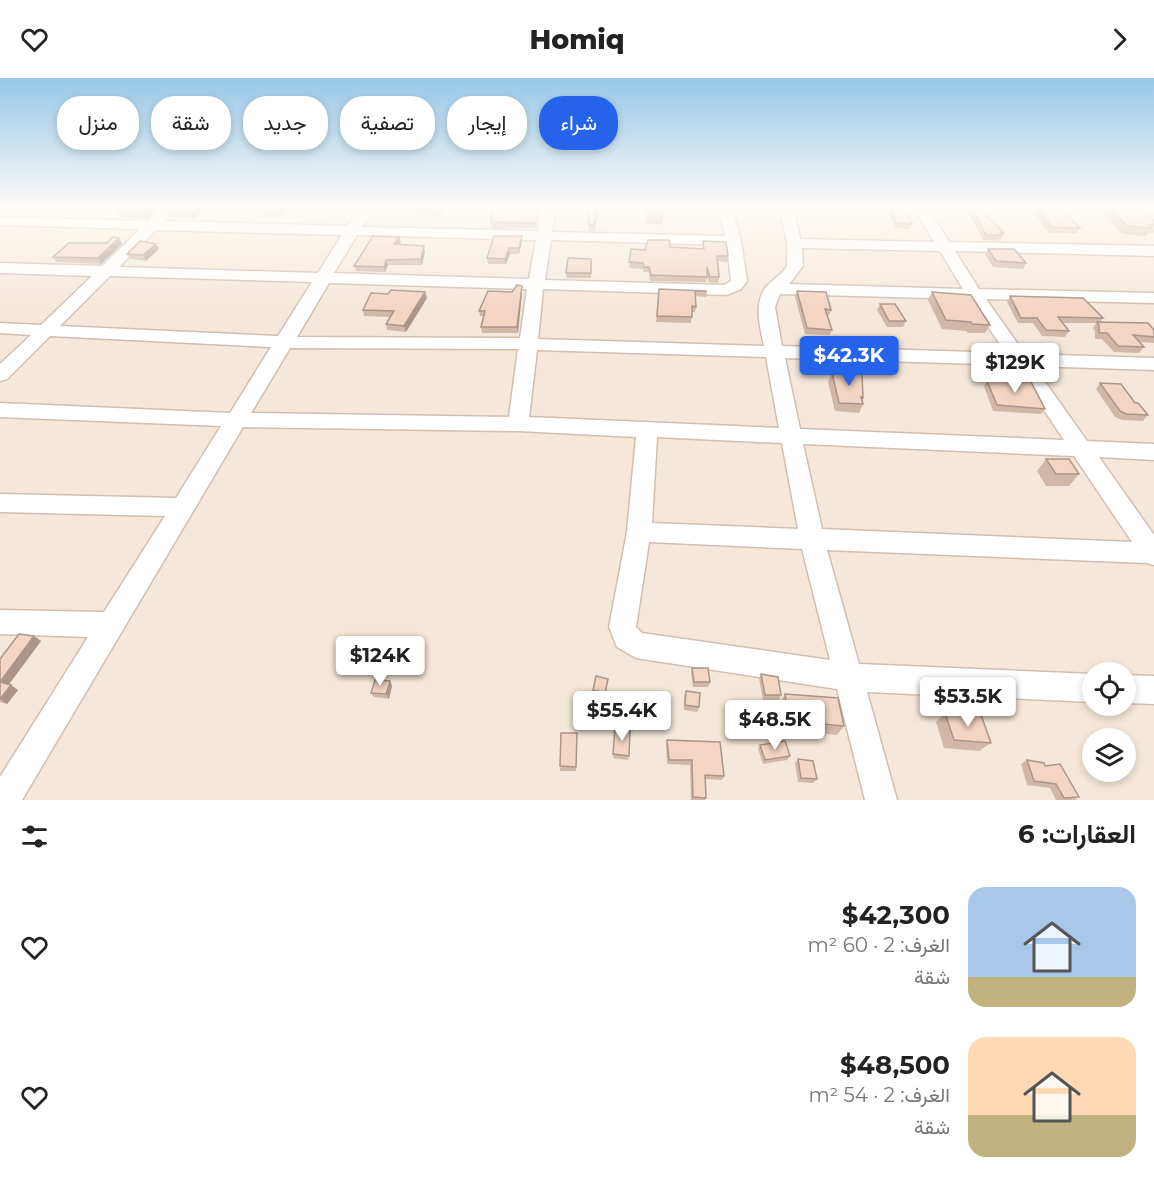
<!DOCTYPE html>
<html lang="ar">
<meta charset="utf-8">
<style>
:root{--surface:#fff;--page:#f2f2f2;--text:#222;--muted:#767676;--accent:#2563eb}
body{margin:0;font-family:Montserrat,Vazirmatn,sans-serif;background:var(--page);color:var(--text);direction:rtl;height:100vh;display:flex;flex-direction:column;font-size:22px;white-space:nowrap}
*{box-sizing:border-box;margin:0}
p{font-size:20px;color:var(--muted)}
.icon{flex:none;width:33px;height:33px;fill:none;stroke:currentColor;stroke-width:2;stroke-linecap:round;stroke-linejoin:round}
.map{position:relative;height:722px;overflow:hidden;direction:ltr}
.side{display:flex;flex-direction:column;background:var(--surface);flex:1}
.side>*{flex:none}
.top-card{position:absolute;left:18px;top:18px;width:600px;height:54px;direction:rtl;display:flex;gap:12px}
.fabs{position:absolute;left:1082px;top:584px;display:grid;gap:12px}
.fabs a{display:grid;place-items:center;width:54px;height:54px;border-radius:50%;background:var(--surface);box-shadow:0 3px 9px #0003;font-size:30px}
.price{position:absolute;translate:-50% -51px;padding:0 14px;border-radius:6px;background:#fff;color:#222;font-size:20px;line-height:39px;filter:drop-shadow(0 2px 3px #0008)}
.price::after{content:'';position:absolute;left:50%;top:36px;width:18px;height:14px;margin-left:-9px;background:inherit;clip-path:polygon(0 0,100% 0,50% 100%)}
.price.current{background:var(--accent);color:#fff}
ul{padding:0;list-style:none}
li{display:flex;align-items:center;gap:18px;height:150px;padding:0 18px}
li span{display:grid;place-items:center;flex:none;width:168px;height:120px;border-radius:18px;color:#555}
li>.icon{margin-inline-start:auto}
span .icon{width:72px;height:72px;fill:#fffc;stroke-width:1}
li b{font-size:26px}
h2{display:flex;justify-content:space-between;align-items:center;height:72px;padding:0 18px;font-size:26px}
.pill{padding:0 21px;border-radius:24px;background:var(--surface);box-shadow:0 3px 9px #0003;font-size:21px;line-height:54px}
.pill.current{background:var(--accent);color:#fff}
header{display:flex;justify-content:space-between;align-items:center;height:78px;padding:0 18px;background:var(--surface);font-size:27px;font-weight:800}
.map>svg:first-child{display:block}
.residential{fill:#f5e8da;fill-rule:evenodd}
.lines{fill:none;stroke-linecap:round;stroke-linejoin:round}
.minor-casing{stroke:#d1beb0;stroke-width:3}
.minor{fill:#fff;fill-rule:evenodd}
.wall{fill:#d1b7a8}
.shaded-wall{fill:#aa9588}
.building{fill:#f3d5c3;stroke:#aa9588;stroke-width:1.5}
</style>
<header><svg class="icon" aria-label="forward" viewBox="0 0 24 24"><path d="M9 5l7 7-7 7"/></svg>Homiq<svg class="icon" aria-label="heart" viewBox="0 0 24 24"><path d="M12 20l-8-8c-3-5 5-10 8-4 3-6 11-1 8 4z"/></svg></header>
<div class="map">
<svg width="1154" height="722" viewBox="0 0 1154 722">
<rect width="100%" height="100%" fill="#fdf6ec"/>
<path class="residential" d="M0,130H1154V722H0ZM1092,594H1125V627H1092ZM1092,660H1125V693H1092Z"/>
<g class="lines">
<g class="minor-casing">
<g id="minor">
<path d="M162,130H177L165,143L348,148L359,130H373L362,149L538,153L542,130H556L552,154L725,158L718,130H732L741,163L747,203L741,211L727,217L543,211L538,261L764,268C760,249 753,224 767,208C773,201 782,197 787,188V165L780,130H794L800,161L934,164L914,130H928L949,164L1154,168V178L955,173L979,211L1154,215V225L986,221L1025,276L1154,280V292L1034,288L1087,363L1154,366V382L1099,379L1154,457V487L1147,485L827,472L859,586L1092,596V624L867,614L897,722H865L837,611L636,580L617,569L609,549L627,454L636,359L518,353L243,349L22,722H0V699L88,559L0,556V532L104,534L165,438L0,434V416L176,420L221,348L0,339V325L230,335L271,269L50,258L7,301L0,303V286L31,257L0,255V245L41,247L92,198L0,195V185L102,188L140,151L0,147V139L149,143ZM156,152L342,157L318,195L119,189ZM357,157L536,162L529,201L334,195ZM551,162L727,167L731,203L724,207L545,202ZM802,170L940,173L963,211L789,206L803,188ZM110,198L312,204L278,258L60,248ZM329,205L527,211L520,260L297,259ZM780,216L969,221L1006,275L782,268L775,229ZM290,270L518,271L509,339L251,335ZM537,272L766,279L779,350L529,339ZM785,280L1014,287L1064,362L800,351ZM657,359L782,365L798,451L652,445ZM803,366L1074,378L1132,464L822,451ZM649,464L802,471L830,582L642,555L636,549Z"/>
<polygon points="1067,130 1154,130 1154,136 1074,134"/>
<polygon points="1125,597 1154,598 1154,626 1125,625"/>
</g>
</g>
<use href="#minor" class="minor"/>
</g>
<g class="wall">
<polygon points="159,130 148,141 119,139 116,134"/>
<polygon points="173,130 206,130 194,141 171,139 169,134"/>
<polygon points="261,130 287,130 280,139 264,138"/>
<polygon points="394,130 444,130 441,138 395,134"/>
<polygon points="539,130 539,135 536,150 492,150 491,144"/>
<polygon points="586,130 602,130 601,134 599,134 594,153 589,153"/>
<polygon points="890,130 912,146 910,151 895,150 888,135"/>
<polygon points="937,130 963,130 961,133 937,133"/>
<polygon points="966,130 979,130 1004,155 1000,163 983,162"/>
<polygon points="1109,130 1140,130 1154,143 1154,154 1153,155 1148,155 1146,158 1122,156 1105,137"/>
<polygon points="1037,131 1080,150 1076,155 1049,155 1034,136"/>
<polygon points="665,134 661,147 645,145 646,135"/>
<polygon points="522,158 522,164 519,176 510,176 506,186 488,186 487,180"/>
<polygon points="119,160 122,166 101,186 57,184 53,179 107,165"/>
<polygon points="703,163 728,178 727,184 718,183 719,199 718,205 709,204 707,199 706,204 650,203 649,194 643,194 643,191 629,190 631,171 645,172 670,169 702,171"/>
<polygon points="401,164 399,166 425,174 422,187 388,187 385,194 356,193 354,188"/>
<polygon points="159,171 146,183 130,181 127,176"/>
<polygon points="988,171 1026,185 1023,191 993,189 985,176"/>
<polygon points="591,181 591,200 566,200 566,195"/>
<polygon points="522,208 522,213 518,255 482,255 481,249 483,238 480,238 479,233 512,214"/>
<polygon points="659,211 707,213 706,219 695,218 696,229 695,234 692,234 691,245 656,244"/>
<polygon points="797,213 831,232 829,237 827,237 832,252 830,257 805,256 795,219"/>
<polygon points="425,214 427,220 406,254 387,252 386,246 391,239 364,238 363,232 388,216"/>
<polygon points="932,214 990,247 985,255 968,255 966,253 942,251 928,222"/>
<polygon points="1010,218 1103,240 1100,244 1154,252 1154,265 1139,264 1144,269 1139,275 1114,274 1102,261 1095,261 1095,253 1093,250 1096,245 1062,245 1069,253 1065,259 1042,258 1033,245 1018,245 1007,224"/>
<polygon points="880,226 906,243 903,249 887,249 877,232"/>
<polygon points="838,291 863,320 862,323 863,326 859,335 835,333 828,304 832,295 836,296"/>
<polygon points="987,303 1045,331 1041,336 993,333 984,308"/>
<polygon points="1100,305 1135,325 1148,337 1143,343 1122,342 1115,339 1096,311"/>
<polygon points="1046,381 1079,396 1069,408 1046,408 1037,393"/>
<polygon points="34,558 41,563 9,606 18,612 7,626 0,624 0,581"/>
<polygon points="692,590 710,604 708,609 693,609 691,595"/>
<polygon points="761,596 781,617 779,622 763,622 759,601"/>
<polygon points="608,601 605,620 593,617 593,612"/>
<polygon points="390,603 392,608 389,621 374,619 371,615"/>
<polygon points="686,613 699,629 697,634 684,632 684,618"/>
<polygon points="785,616 844,648 837,657 783,652 780,625"/>
<polygon points="945,635 991,665 979,673 944,670 936,644"/>
<polygon points="615,650 629,678 628,682 613,680"/>
<polygon points="577,655 576,693 560,693 560,688"/>
<polygon points="667,662 724,698 722,702 705,701 706,720 705,722 691,722 690,687 667,686 666,666"/>
<polygon points="760,667 790,678 787,682 763,686 758,671"/>
<polygon points="798,681 817,701 813,705 798,704 795,685"/>
<polygon points="1027,682 1045,688 1079,719 1074,721 1079,722 1056,722 1050,710 1027,707 1021,686"/>
</g>
<g class="shaded-wall">
<polygon points="151,130 159,130 148,141 145,135"/>
<polygon points="198,130 206,130 194,141 191,136"/>
<polygon points="277,130 287,130 280,139"/>
<polygon points="440,130 444,130 441,138"/>
<polygon points="599,130 599,134 594,153 594,147"/>
<polygon points="664,130 665,130 665,134 661,147 662,137"/>
<polygon points="522,158 522,164 519,176 519,170"/>
<polygon points="399,159 401,164 396,171 394,166"/>
<polygon points="119,160 122,166 101,186 98,180"/>
<polygon points="156,166 159,171 146,183 143,177"/>
<polygon points="424,168 425,174 422,187 421,181"/>
<polygon points="509,170 510,176 506,186 505,181"/>
<polygon points="386,182 388,187 385,194 384,189"/>
<polygon points="522,208 522,213 518,255 517,249"/>
<polygon points="425,214 427,220 406,254 404,248"/>
<polygon points="34,558 41,563 7,609 0,605"/>
<polygon points="390,603 392,608 389,621 386,616"/>
<polygon points="11,607 18,612 7,626 0,621"/>
</g>
<g class="building">
<polygon points="121,130 151,130 145,135 116,134"/>
<polygon points="173,130 198,130 191,136 169,134"/>
<polygon points="492,130 539,130 536,145 491,144"/>
<polygon points="587,130 598,130 594,147 589,147"/>
<polygon points="648,130 664,130 662,137 646,135"/>
<polygon points="890,130 904,130 912,146 897,145"/>
<polygon points="972,130 979,130 1004,155 1000,155 1002,157 986,157"/>
<polygon points="1110,130 1140,130 1154,143 1154,147 1148,147 1151,150 1127,148"/>
<polygon points="1037,131 1062,132 1080,150 1052,149"/>
<polygon points="373,158 399,159 394,166 424,168 421,181 386,182 384,189 354,188"/>
<polygon points="494,158 522,158 519,170 509,170 505,181 487,180"/>
<polygon points="113,159 119,160 98,180 53,179 69,165 107,165"/>
<polygon points="648,162 669,162 670,169 704,171 703,163 726,164 728,178 717,178 719,199 710,199 707,189 707,199 651,197 649,189 644,189 643,185 629,184 631,171 645,172"/>
<polygon points="140,163 156,166 143,177 127,176"/>
<polygon points="988,171 1014,171 1026,185 996,183"/>
<polygon points="568,180 591,181 591,195 566,195"/>
<polygon points="517,207 522,208 517,249 481,249 485,233 479,233 488,213 512,214"/>
<polygon points="659,211 707,213 695,213 696,229 692,228 692,239 657,238"/>
<polygon points="391,212 425,214 404,248 386,246 394,233 363,232 371,215 388,216"/>
<polygon points="797,213 826,214 831,232 825,231 832,252 807,250"/>
<polygon points="932,214 971,217 990,247 972,246 971,244 946,242"/>
<polygon points="1010,218 1083,220 1103,240 1058,239 1069,253 1046,252 1037,240 1021,240"/>
<polygon points="880,226 895,226 906,243 889,243"/>
<polygon points="1097,244 1148,245 1154,252 1154,259 1133,257 1144,269 1118,268 1107,255 1099,255 1099,247"/>
<polygon points="838,291 862,295 863,320 861,319 863,326 839,325 832,295 839,296"/>
<polygon points="987,303 1031,304 1045,331 997,327"/>
<polygon points="1100,305 1121,306 1135,325 1138,325 1148,337 1126,336 1120,333"/>
<polygon points="1046,381 1069,381 1079,396 1056,396"/>
<polygon points="19,556 34,558 0,604 0,581"/>
<polygon points="692,590 708,590 710,604 694,604"/>
<polygon points="761,596 778,599 781,617 765,617"/>
<polygon points="596,598 608,601 605,615 593,612"/>
<polygon points="375,602 390,603 386,616 371,615"/>
<polygon points="0,604 11,607 0,621"/>
<polygon points="686,613 700,615 699,629 685,627"/>
<polygon points="785,616 838,620 844,648 789,643"/>
<polygon points="945,635 981,637 991,665 954,662"/>
<polygon points="615,650 630,651 629,678 613,676"/>
<polygon points="561,655 577,655 576,689 560,688"/>
<polygon points="667,662 720,664 724,698 705,697 706,720 693,719 692,682 669,682"/>
<polygon points="785,663 790,678 765,682 760,667"/>
<polygon points="798,681 813,683 817,701 801,700"/>
<polygon points="1027,682 1044,685 1045,688 1060,686 1079,719 1064,720 1056,706 1034,703"/>
</g>
<linearGradient id="sky" x2="0" y2="1"><stop stop-color="#97c7e8"/><stop offset="0.56" stop-color="#fefbf6"/><stop offset="1" stop-color="#fefbf6" stop-opacity="0"/></linearGradient>
<rect width="1154" height="231" fill="url(#sky)"/>
</svg>
<div class="fabs">
<a><svg class="icon" aria-label="locate" viewBox="0 0 24 24"><circle cx="12" cy="12" r="6"/><path d="M12 2v4M12 18v4M2 12h4M18 12h4"/></svg></a>
<a><svg class="icon" aria-label="layers" viewBox="0 0 24 24"><path d="M12 4l9 5-9 5-9-5zM3 14l9 5 9-5"/></svg></a>
</div>
<b class="price current" style="left:849px;top:309px">$42.3K</b>
<b class="price" style="left:1015px;top:316px">$129K</b>
<b class="price" style="left:380px;top:609px">$124K</b>
<b class="price" style="left:968px;top:650px">$53.5K</b>
<b class="price" style="left:622px;top:664px">$55.4K</b>
<b class="price" style="left:775px;top:673px">$48.5K</b>
<div class="top-card">
<a class="pill current">شراء</a>
<a class="pill">إيجار</a>
<a class="pill">تصفية</a>
<a class="pill">جديد</a>
<a class="pill">شقة</a>
<a class="pill">منزل</a>
</div>
</div>
<section class="side">
<h2>العقارات: 6<svg class="icon" aria-label="filters" viewBox="0 0 24 24"><path d="M4 7h16M4 17h16"/><circle cx="9" cy="7" r="2"/><circle cx="15" cy="17" r="2"/></svg></h2>
<ul>
<li><span style="background:linear-gradient(#a9c7e8 75%,#c2b280 0)"><svg class="icon" aria-label="home" viewBox="0 0 24 24"><path d="M3 11l9-7 9 7M6 9v11h12V9"/></svg></span><div><b>$42,300</b><p>الغرف: 2 · 60 m²</p><p>شقة</p></div><svg class="icon" aria-label="heart" viewBox="0 0 24 24"><path d="M12 20l-8-8c-3-5 5-10 8-4 3-6 11-1 8 4z"/></svg></li>
<li><span style="background:linear-gradient(#ffd9b3 65%,#c2b280 0)"><svg class="icon" aria-label="home" viewBox="0 0 24 24"><path d="M3 11l9-7 9 7M6 9v11h12V9"/></svg></span><div><b>$48,500</b><p>الغرف: 2 · 54 m²</p><p>شقة</p></div><svg class="icon" aria-label="heart" viewBox="0 0 24 24"><path d="M12 20l-8-8c-3-5 5-10 8-4 3-6 11-1 8 4z"/></svg></li>
</ul>
</section>
